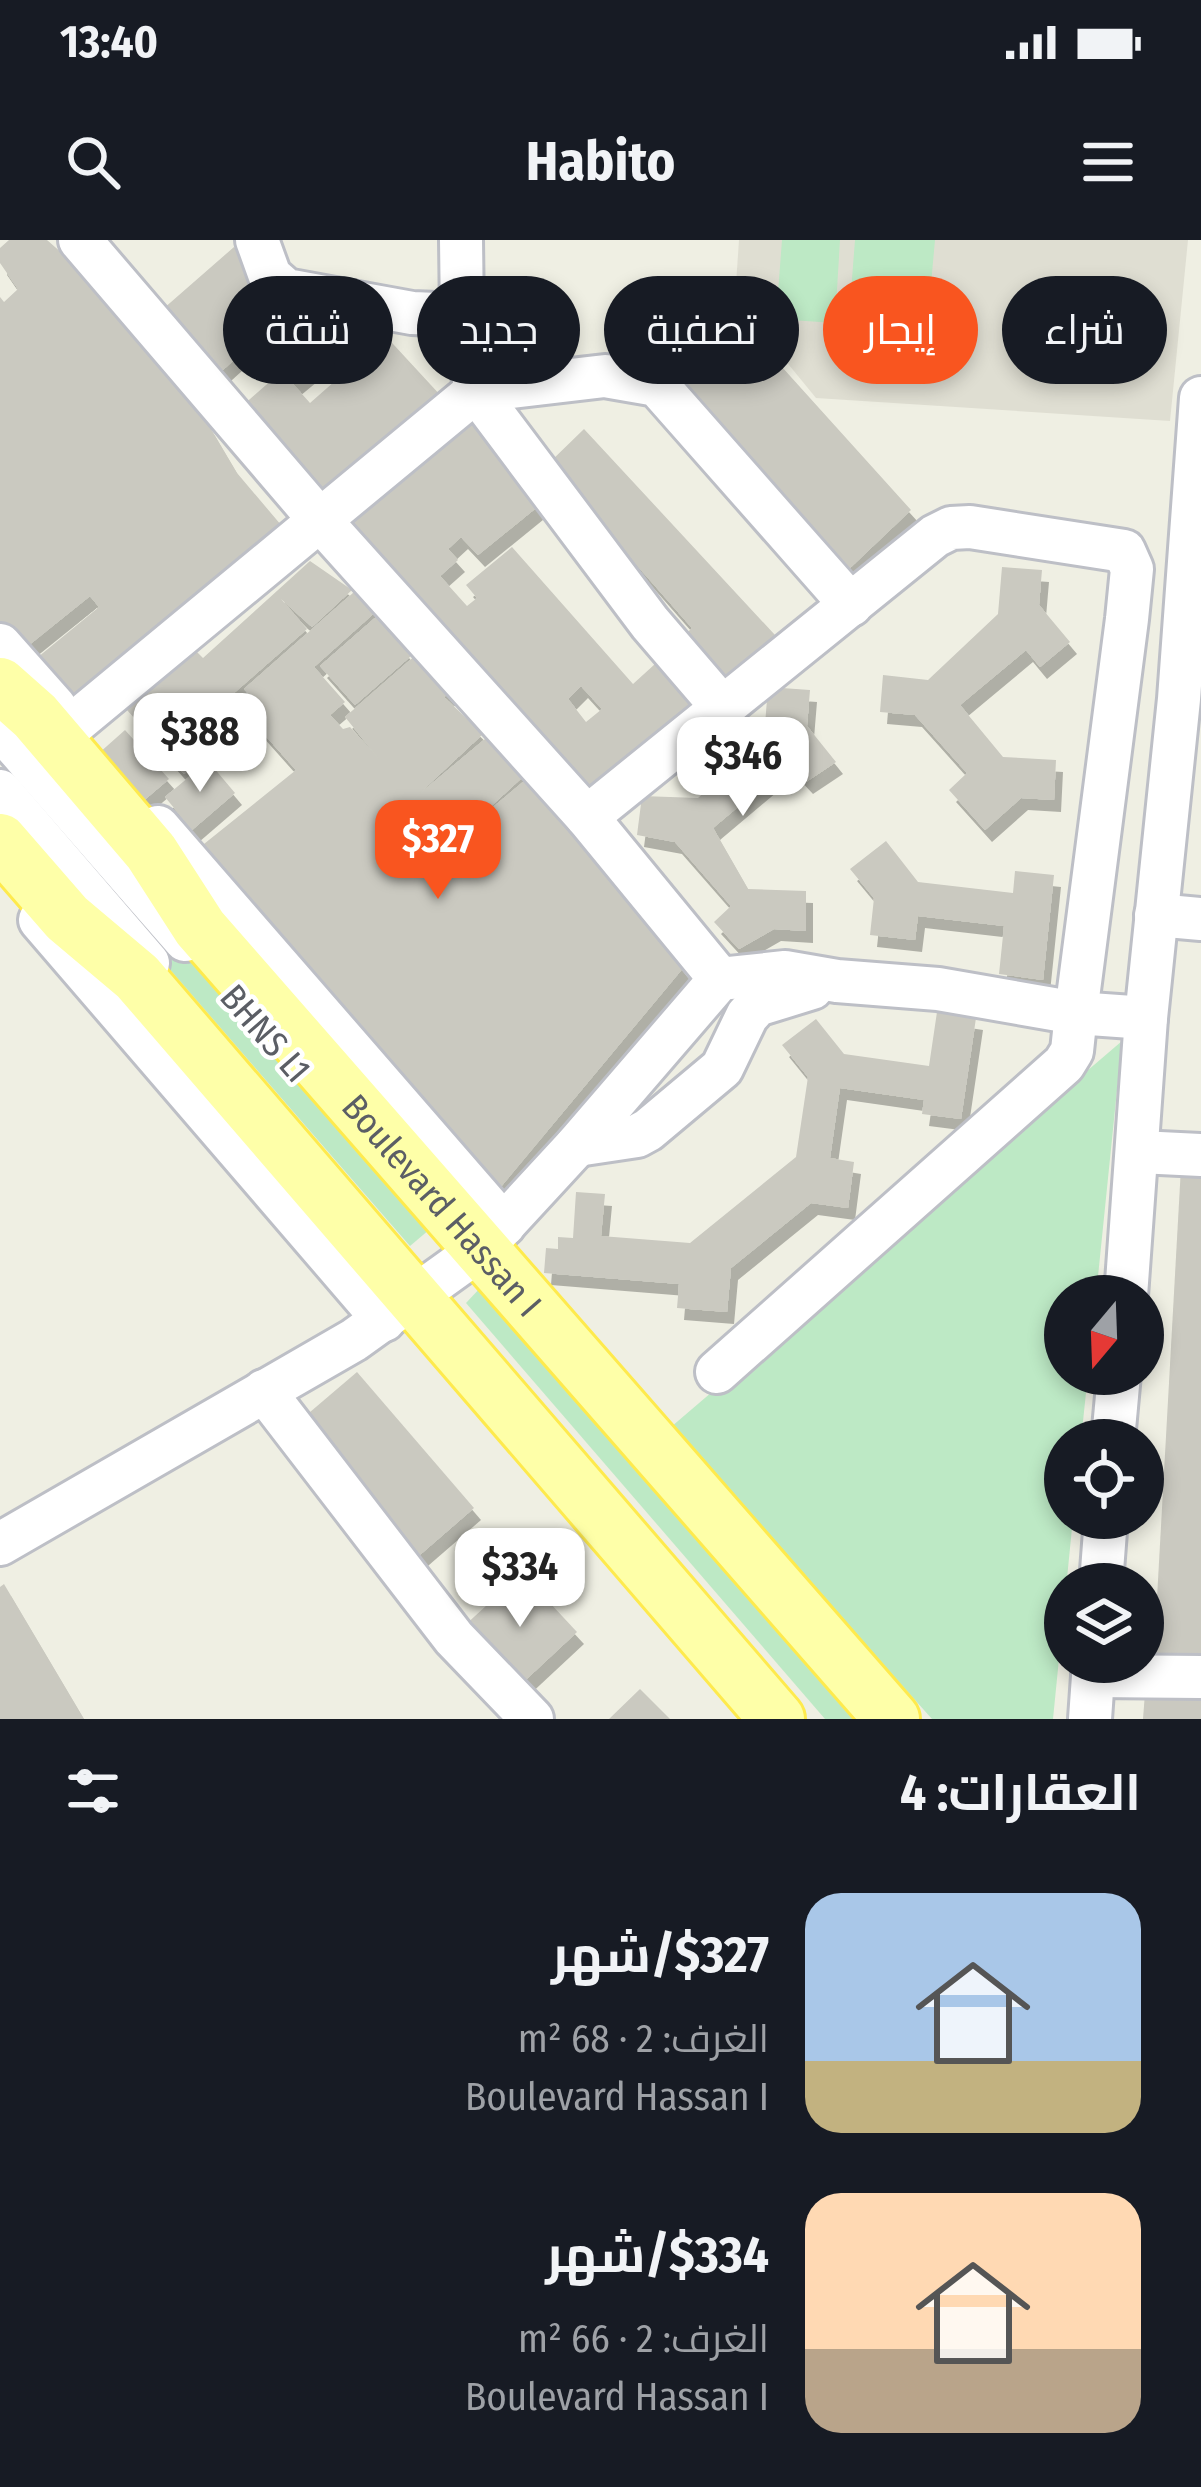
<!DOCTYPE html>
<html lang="ar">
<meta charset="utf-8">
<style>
:root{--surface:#171b24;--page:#242831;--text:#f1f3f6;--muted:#9ea1a6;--accent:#f9551f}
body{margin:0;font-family:"Fira Sans Condensed",Cairo,sans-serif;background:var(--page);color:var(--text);direction:rtl;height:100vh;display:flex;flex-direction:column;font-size:45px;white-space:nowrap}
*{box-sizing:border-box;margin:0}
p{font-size:39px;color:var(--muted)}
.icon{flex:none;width:66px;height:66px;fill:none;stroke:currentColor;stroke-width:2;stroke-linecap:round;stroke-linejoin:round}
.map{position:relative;height:1479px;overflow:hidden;direction:ltr}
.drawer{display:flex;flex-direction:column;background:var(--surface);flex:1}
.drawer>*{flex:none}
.top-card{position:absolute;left:36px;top:36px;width:1131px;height:108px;direction:rtl;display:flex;gap:24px}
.needle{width:78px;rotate:199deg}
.buttons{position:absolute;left:1044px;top:1035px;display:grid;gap:24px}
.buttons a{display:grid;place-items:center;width:120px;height:120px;border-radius:50%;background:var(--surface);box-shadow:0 6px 18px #0003;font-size:60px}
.price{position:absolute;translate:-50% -102px;padding:0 27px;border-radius:24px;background:#fff;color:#222;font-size:39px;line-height:78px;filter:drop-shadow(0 3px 6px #0008)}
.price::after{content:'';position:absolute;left:50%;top:72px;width:36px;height:27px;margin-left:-18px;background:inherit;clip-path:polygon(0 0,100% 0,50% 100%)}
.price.selected{background:var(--accent);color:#fff}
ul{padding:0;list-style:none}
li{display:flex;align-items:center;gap:36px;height:300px;padding:0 60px}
li span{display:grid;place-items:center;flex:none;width:336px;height:240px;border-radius:36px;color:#555}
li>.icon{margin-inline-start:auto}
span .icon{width:144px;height:144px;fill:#fffc;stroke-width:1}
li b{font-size:51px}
h2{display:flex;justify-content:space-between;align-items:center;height:144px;padding:0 60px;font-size:51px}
.pill{padding:0 42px;border-radius:54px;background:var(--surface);box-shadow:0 6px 18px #0003;font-size:42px;line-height:108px}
.pill.selected{background:var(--accent);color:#fff}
.status{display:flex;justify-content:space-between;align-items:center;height:84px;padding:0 60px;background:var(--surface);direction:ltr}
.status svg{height:33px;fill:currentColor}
header{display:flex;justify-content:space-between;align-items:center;height:156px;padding:0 60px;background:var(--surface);font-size:54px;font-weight:700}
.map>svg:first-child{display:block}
.education{fill:#dfded2}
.green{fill:#bde9c5}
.building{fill:#cac9c0;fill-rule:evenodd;filter:url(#shadow)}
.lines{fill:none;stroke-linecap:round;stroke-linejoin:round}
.minor-casing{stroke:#bdbfc6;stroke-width:48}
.major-casing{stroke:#feea4d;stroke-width:60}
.minor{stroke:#fff;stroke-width:42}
.major{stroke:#feffa8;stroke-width:54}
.labels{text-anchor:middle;stroke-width:9;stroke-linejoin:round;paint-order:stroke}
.street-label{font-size:36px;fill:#5b5e65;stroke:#fff}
</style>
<div class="status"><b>13:40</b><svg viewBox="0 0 49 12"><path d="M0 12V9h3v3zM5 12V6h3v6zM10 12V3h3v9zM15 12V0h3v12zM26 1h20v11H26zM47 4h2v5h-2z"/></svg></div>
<header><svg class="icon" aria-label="menu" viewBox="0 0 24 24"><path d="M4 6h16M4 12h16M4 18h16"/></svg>Habito<svg class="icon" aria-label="search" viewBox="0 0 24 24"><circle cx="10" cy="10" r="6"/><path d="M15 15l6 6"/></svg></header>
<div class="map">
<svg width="1201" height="1479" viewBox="0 0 1201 1479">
<defs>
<filter id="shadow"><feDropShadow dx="7" dy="12" stdDeviation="0" flood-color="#0004"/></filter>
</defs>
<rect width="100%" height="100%" fill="#efefe3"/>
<polygon class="education" points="739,0 1188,0 1170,181 816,158 735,59"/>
<g class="green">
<polygon points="782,0 840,0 835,83 776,79"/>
<polygon points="855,0 935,0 923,133 845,129"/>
<polygon points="129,636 436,984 410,1006 106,656"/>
<polygon points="1122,801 1096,1056 1065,1056 1065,1134 1088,1134 1081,1200 1065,1200 1065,1278 1073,1278 1053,1479 932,1479 671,1187"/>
<polygon points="482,1046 866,1479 825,1479 466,1063"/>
</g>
<g class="building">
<polygon points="9,0 47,0 63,14 170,136 208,184 237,233 287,292 74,473 32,422 99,367 90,356 19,413 0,391 0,57 4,62 18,49 0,23 0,8"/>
<polygon points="234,7 270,49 358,66 442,157 318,267 234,173 298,117 310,130 293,144 310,163 335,141 277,81 214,138 155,76"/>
<polygon points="735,75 911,270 850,328 755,220 747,230 671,130"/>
<path d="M471,180L547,259L478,315L461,297L448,309L458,320L440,336L467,366L477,358L466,345L512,307L633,444L666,414L703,457L583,558L343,288ZM581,446L602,469L586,482L568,459Z"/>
<polygon points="584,189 775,395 711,449 673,406 692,388 548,224"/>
<polygon points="310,321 352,350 312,387 281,359 307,389 234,453 254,476 184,534 127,470 194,409 203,418"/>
<polygon points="1002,327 1042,330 1039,365 1070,402 1040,427 1026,410 960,465 1003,517 1056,520 1054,560 1021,558 985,590 949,550 967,533 915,475 880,472 883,435 928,440 998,374"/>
<polygon points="362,345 381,367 314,427 345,462 330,475 343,489 350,487 379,519 345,477 417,414 450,452 444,457 483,494 411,561 491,494 527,533 462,593 529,537 683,728 494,955 199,608 296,530 255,484 262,469 244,449"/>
<polygon points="376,377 411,416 355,465 320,426"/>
<polygon points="768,447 810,450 807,486 836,522 806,542 789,524 713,588 748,649 806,651 806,691 774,689 739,709 714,682 731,666 675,602 637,595 642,556 698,558 764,497"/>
<polygon points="125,490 169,539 142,562 98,514"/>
<polygon points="208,521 235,553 192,590 165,557"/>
<polygon points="886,601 918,642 1013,653 1015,631 1054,635 1043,740 999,734 1004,686 918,676 915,700 870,695 874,658 850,629"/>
<polygon points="937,772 976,778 961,879 922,874 924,860 840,848 830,918 854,922 848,968 811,963 731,1028 727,1072 677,1068 679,1044 544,1033 546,1008 558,1009 558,997 573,998 576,952 605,954 601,996 690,1003 796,917 808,837 782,805 816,779 844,814 929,826"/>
<polygon points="1181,927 1201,928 1201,1433 1153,1430"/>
<polygon points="357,1132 474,1268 414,1320 296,1184"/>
<polygon points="522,1333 577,1392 518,1447 463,1387"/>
<polygon points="4,1344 84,1479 0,1479 0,1347"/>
<polygon points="640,1449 670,1479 609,1479"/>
<polygon points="1145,1453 1201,1458 1201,1479 1143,1479"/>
</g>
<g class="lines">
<g class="minor-casing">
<g id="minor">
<polyline points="80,0 318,278 587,577 720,739"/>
<polyline points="257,0 270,36 286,50 412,73 462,75 476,151 650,383 723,468"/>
<polyline points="461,0 462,75"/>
<polyline points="0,405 55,467"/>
<polyline points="71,486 476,151 605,136 657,145 851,365"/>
<polyline points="0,488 185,700"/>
<polyline points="0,551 148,723"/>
<polyline points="158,587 504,985"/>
<polyline points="1156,675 1201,679"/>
<polyline points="40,680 384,1080"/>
<polyline points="577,905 637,896 648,890 722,828 747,776 757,765 812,748"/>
<polyline points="1139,912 1201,915"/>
<polyline points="1126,1056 1146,778 1179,459 1201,158"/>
<polyline points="717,1132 1064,824 1072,811 1076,773 1146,778"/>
<polyline points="264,1151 454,1398 532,1479"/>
<polyline points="1113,1200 1119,1134"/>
<polyline points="0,1304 354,1100 482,1008 577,905 720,739 785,732 837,741 938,749 1076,773 1127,379 1132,329 1124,311 970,287 951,288 935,296 587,577"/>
<polyline points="1101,1344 1106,1278"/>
<polyline points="1093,1436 1201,1437"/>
<polyline points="1090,1479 1094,1422"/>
</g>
</g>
<g class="major-casing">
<g id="major">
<path id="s1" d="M0,445L35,476L151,612L200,688L892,1479"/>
<polyline points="0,601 67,678 137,737 777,1479"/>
</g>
</g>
<use href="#minor" class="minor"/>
<use href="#major" class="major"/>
</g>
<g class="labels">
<g class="street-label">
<text transform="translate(266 793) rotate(49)" y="13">BHNS L1</text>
<text dy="13" stroke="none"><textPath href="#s1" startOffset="684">Boulevard Hassan I</textPath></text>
</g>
</g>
</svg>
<div class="buttons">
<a><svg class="needle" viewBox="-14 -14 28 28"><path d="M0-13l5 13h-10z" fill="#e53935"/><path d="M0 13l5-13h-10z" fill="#9ea1a6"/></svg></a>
<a><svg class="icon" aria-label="locate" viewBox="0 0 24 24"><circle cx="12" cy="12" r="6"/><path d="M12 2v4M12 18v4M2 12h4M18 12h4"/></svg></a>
<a><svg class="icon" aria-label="layers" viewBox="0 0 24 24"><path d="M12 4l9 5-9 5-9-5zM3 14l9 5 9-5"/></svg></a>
</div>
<b class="price" style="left:200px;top:555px">$388</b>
<b class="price" style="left:743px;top:579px">$346</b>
<b class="price selected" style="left:438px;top:662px">$327</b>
<b class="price" style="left:520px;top:1390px">$334</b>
<div class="top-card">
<a class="pill">شراء</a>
<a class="pill selected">إيجار</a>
<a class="pill">تصفية</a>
<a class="pill">جديد</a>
<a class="pill">شقة</a>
</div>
</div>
<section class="drawer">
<h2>العقارات: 4<svg class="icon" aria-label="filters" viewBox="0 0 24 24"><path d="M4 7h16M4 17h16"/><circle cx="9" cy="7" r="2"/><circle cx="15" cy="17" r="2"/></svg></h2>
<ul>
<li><span style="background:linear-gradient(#a9c7e8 70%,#c2b280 0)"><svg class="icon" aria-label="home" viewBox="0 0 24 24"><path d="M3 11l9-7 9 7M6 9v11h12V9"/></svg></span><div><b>$327/شهر</b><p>الغرف: 2 · 68 m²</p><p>Boulevard Hassan I</p></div></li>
<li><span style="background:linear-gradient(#ffd9b3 65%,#b9a48a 0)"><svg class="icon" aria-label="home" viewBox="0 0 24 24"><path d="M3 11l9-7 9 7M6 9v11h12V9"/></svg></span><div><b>$334/شهر</b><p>الغرف: 2 · 66 m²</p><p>Boulevard Hassan I</p></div></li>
</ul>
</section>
